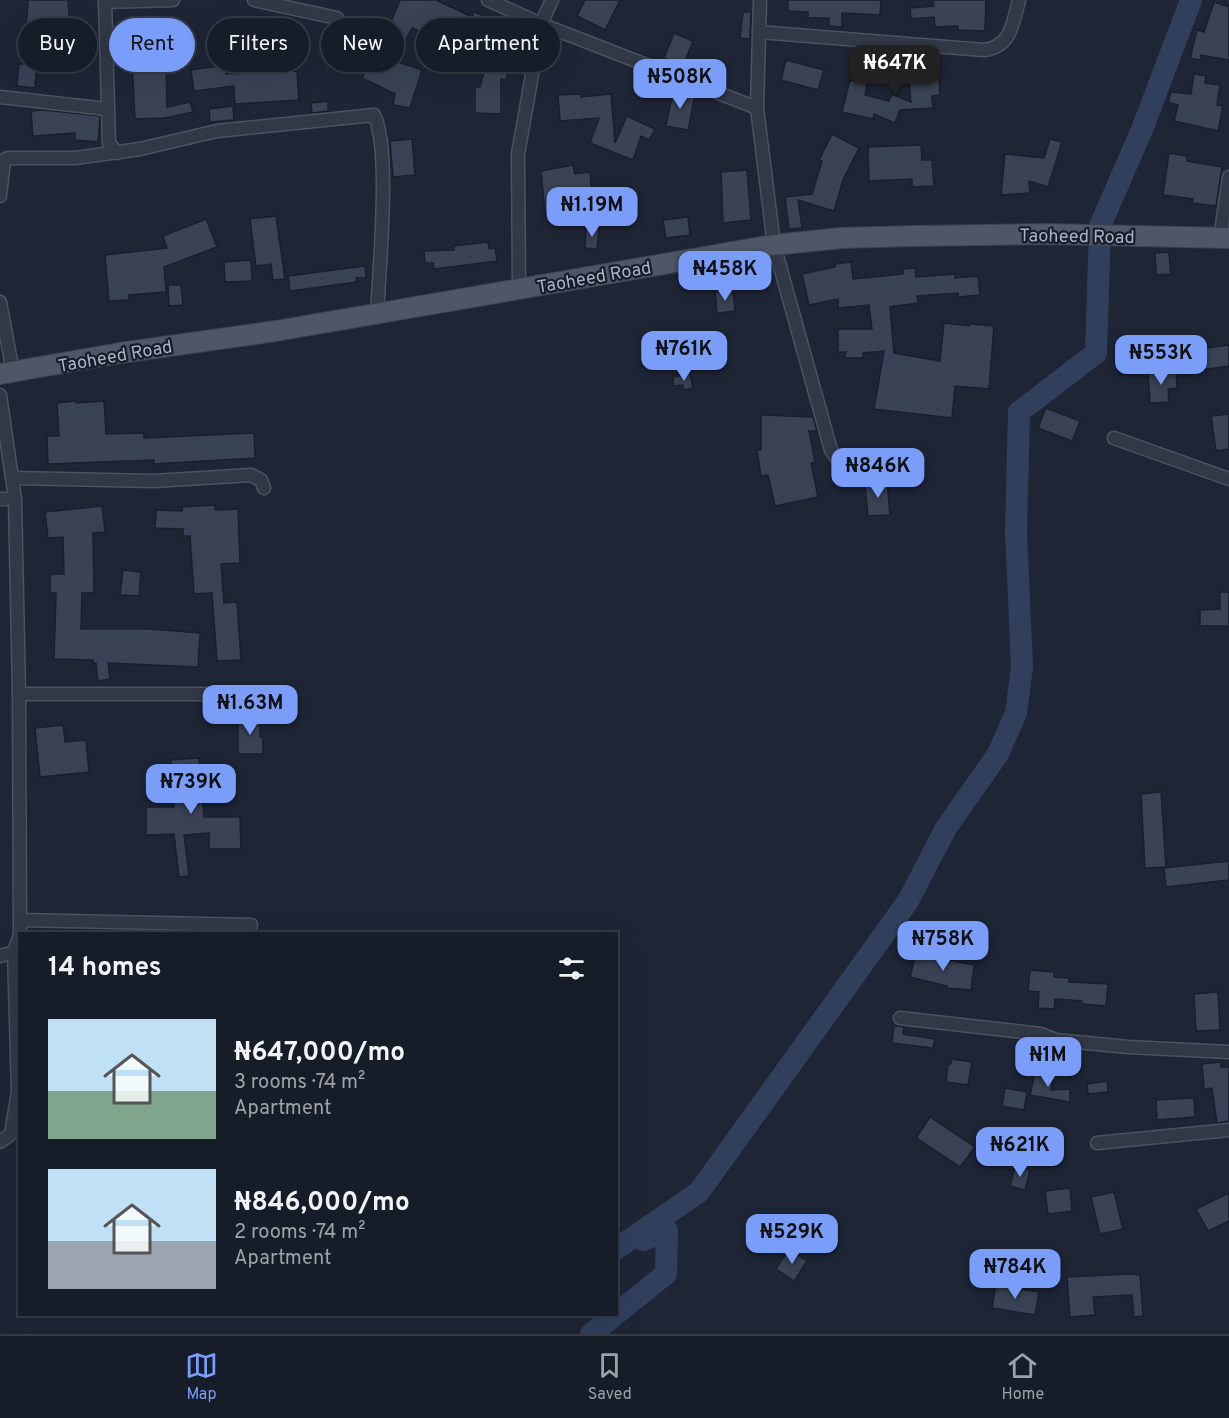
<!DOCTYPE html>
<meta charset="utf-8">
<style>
:root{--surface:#161c28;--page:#232934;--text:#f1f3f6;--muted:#9ea1a8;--line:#353a45;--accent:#7a9df9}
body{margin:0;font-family:Overpass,sans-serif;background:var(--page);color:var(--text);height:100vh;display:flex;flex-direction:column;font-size:22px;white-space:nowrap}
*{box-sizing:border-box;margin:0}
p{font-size:20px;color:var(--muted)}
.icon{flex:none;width:33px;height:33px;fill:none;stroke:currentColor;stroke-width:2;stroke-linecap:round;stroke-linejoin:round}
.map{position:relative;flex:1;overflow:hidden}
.drawer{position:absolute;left:18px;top:932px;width:600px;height:384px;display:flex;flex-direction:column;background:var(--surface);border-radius:0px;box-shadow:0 6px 24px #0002,0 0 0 2px var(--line)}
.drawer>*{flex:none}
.top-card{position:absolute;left:18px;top:18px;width:600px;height:54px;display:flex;gap:12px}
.price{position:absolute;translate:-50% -51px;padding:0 14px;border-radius:12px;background:var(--accent);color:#111;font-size:20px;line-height:39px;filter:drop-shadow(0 2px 3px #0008)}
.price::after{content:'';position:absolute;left:50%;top:36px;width:18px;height:14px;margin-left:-9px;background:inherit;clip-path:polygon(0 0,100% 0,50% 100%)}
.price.selected{background:#222;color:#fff}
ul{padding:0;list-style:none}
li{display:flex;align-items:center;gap:18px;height:150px;padding:0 30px}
li span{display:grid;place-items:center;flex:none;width:168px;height:120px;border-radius:0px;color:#555}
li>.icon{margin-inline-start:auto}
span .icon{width:72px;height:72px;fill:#fffc;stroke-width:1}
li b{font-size:26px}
h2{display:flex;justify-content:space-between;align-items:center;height:72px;padding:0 30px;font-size:26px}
.pill{padding:0 21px;border-radius:27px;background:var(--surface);box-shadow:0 6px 24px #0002,0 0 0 2px var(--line);font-size:21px;line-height:54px}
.pill.selected{background:var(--accent);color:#111}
.menu{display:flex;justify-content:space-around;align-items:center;height:84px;border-top:2px solid var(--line);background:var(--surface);font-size:16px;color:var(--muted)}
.menu a{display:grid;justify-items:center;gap:3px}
.menu .selected{color:var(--accent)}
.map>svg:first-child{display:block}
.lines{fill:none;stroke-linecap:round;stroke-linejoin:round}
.river{stroke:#313f5d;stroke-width:22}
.building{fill:#3a4356;stroke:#191f2c;stroke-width:1.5}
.street-casing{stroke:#4c5261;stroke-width:15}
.primary-casing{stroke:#3b414f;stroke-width:22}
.street{stroke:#323846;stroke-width:12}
.primary{stroke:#4f5666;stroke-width:20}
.labels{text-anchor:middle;stroke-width:4.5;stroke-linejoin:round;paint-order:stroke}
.street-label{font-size:18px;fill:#abb2c3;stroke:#171d2a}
</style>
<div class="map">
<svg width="1229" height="1334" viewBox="0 0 1229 1334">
<rect width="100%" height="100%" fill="#1e2535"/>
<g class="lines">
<g class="river">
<polyline points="616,1249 699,1192 908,901 946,828 998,754 1016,713 1022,667 1016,532 1019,412 1096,353 1100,226 1143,127 1191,0"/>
<polyline points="616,1314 666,1274 667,1230 643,1240"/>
<polyline points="591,1334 616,1314"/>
</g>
</g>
<g class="building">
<polygon points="28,0 68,0 71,39 92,38 94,60 37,61 35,88 17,86 19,64 24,64"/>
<polygon points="400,0 436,0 472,17 474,12 493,19 489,28 509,34 508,38 518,41 506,80 501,79 501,114 475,113 475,87 480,87 491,47 455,34 451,44 412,28 395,61 422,70 410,108 393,105 395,94 362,78 387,28 388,29"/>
<polygon points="585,0 620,0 605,30 577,16"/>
<polygon points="788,0 881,0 880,15 842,13 842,27 829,26 829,18 808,18 808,12 788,11"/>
<polygon points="933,0 986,0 985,31 958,30 958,26 935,27 934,17 911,19 910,8 934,6"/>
<polygon points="1214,2 1229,7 1229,60 1201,55 1200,60 1190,58 1197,30 1204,32"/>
<polygon points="743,12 751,12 750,39 740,38"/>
<polygon points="265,16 266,26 306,33 301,60 276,56 277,52 245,53 243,17"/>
<polygon points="674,33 693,41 683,66 664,58"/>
<polygon points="166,60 167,107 190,102 193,112 165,118 135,119 132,63"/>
<polygon points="786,60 824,70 818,90 781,80"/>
<polygon points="225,65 226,74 297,71 299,100 235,104 234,86 194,91 191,70"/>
<polygon points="938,66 940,95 932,96 933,108 900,110 895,123 874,114 873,119 842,112 850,80 867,84 865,95 889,101 892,94 911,102 908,68"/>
<polygon points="1194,74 1206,76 1205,83 1220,85 1217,105 1223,106 1218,131 1174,121 1178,105 1168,102 1171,92 1191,94"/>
<polygon points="673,91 695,95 688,130 666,126"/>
<polygon points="581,94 581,97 611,94 615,143 627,116 655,129 649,140 641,136 633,160 590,143 599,118 560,121 558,95"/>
<polygon points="328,101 328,111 312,113 311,103"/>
<polygon points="233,106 234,120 210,122 209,109"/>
<polygon points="43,110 100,116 98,142 75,140 75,133 33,136 31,111"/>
<polygon points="832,134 859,148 843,180 834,211 798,200 802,228 789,229 785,197 812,194 822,161 819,160"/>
<polygon points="412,139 415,175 393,177 390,141"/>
<polygon points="1050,139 1062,142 1048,187 1029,181 1030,193 1001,195 1005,154 1044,158"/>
<polygon points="921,145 922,160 932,160 934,186 912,187 912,179 869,181 868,147"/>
<polygon points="1169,153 1187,156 1187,161 1222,167 1216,206 1192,203 1193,199 1163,195"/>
<polygon points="573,165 575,174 590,172 591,188 580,189 582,199 575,200 576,209 545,213 541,171"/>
<polygon points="747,170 751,220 723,223 721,172"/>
<polygon points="276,216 285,279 273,280 271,264 256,266 250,219"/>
<polygon points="688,217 690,235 666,238 663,220"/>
<polygon points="206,219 217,247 164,267 166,292 129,295 129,300 109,301 105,255 167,248 163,236"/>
<polygon points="586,228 599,229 597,249 585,248"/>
<polygon points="488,242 489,249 495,248 497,261 434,269 433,263 425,263 424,251 454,250 454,246"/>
<polygon points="1169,252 1171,274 1156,275 1155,253"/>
<polygon points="251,260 252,281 225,282 224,262"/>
<polygon points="851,262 853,279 903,274 903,269 915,268 916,277 955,274 955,278 978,276 980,295 958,297 958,293 917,296 918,303 890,307 894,353 940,361 944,323 969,326 969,324 994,326 989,389 955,386 952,418 874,409 884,351 863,353 863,358 845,358 846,352 838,352 838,329 872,329 869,305 838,308 838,299 809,305 802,274 835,267 835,264"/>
<polygon points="365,266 366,278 356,278 357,282 290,291 288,276"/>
<polygon points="168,285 181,285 183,305 169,306"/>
<polygon points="733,290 735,311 717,313 715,292"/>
<polygon points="1229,345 1229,366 1179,373 1176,352"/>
<polygon points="1176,371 1177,388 1168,389 1169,402 1150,403 1148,373"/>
<polygon points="690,374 693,388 683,390 683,385 674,386 673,377"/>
<polygon points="76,401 76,403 104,401 106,434 144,433 144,438 254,433 255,458 154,464 154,460 48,464 47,436 59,436 57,403"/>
<polygon points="1046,408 1080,421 1072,441 1038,428"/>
<polygon points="1229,414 1229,449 1216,451 1211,416"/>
<polygon points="761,415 813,417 817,431 809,431 815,462 811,463 818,497 775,506 768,475 761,476 757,450 761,450"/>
<polygon points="887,481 890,515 868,516 865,483"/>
<polygon points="215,505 215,510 238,509 240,563 221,564 224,603 237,602 241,660 217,661 212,593 194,594 190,536 183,536 183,529 155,528 156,510 182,511 182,507"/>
<polygon points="102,506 105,532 93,533 94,593 82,593 81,629 151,629 200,633 198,667 108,663 110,679 98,681 96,663 93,663 93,660 54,659 56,593 50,593 50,574 64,574 63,537 48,538 45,512"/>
<polygon points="123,570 141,572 139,596 120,595"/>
<polygon points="1220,592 1229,592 1229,626 1200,626 1200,610 1220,609"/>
<polygon points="238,716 260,716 260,737 263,737 263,754 238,754"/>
<polygon points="63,725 65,742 86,740 89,772 40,777 35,728"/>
<polygon points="199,758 204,817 240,817 241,849 209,849 209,833 184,835 189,876 179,877 174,834 146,835 146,807 174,807 171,760"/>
<polygon points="1161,792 1166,867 1145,868 1141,794"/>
<polygon points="1229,861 1229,880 1166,887 1164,868"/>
<polygon points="916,954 974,965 971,990 946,988 947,986 910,977"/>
<polygon points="1030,970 1054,972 1054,977 1069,978 1069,982 1108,984 1106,1006 1082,1004 1082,1001 1055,999 1054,1009 1038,1008 1039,992 1028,991"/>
<polygon points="1218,992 1220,1030 1196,1031 1194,994"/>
<polygon points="894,1026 904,1027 903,1034 935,1039 933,1048 892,1043"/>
<polygon points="951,1059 972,1062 968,1085 946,1082 948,1064 951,1064"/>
<polygon points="1221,1062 1221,1067 1229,1067 1229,1121 1217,1123 1212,1088 1204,1089 1202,1064"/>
<polygon points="1035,1072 1054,1075 1051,1090 1070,1089 1070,1102 1030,1095"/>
<polygon points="1107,1081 1108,1092 1088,1094 1087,1084"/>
<polygon points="1005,1088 1027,1092 1024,1110 1002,1106"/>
<polygon points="1194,1098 1195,1117 1157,1120 1156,1100"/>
<polygon points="930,1117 975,1147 960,1167 916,1138"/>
<polygon points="1015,1166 1030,1170 1025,1190 1010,1186"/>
<polygon points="1070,1188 1072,1211 1048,1214 1045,1191"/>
<polygon points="1114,1192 1123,1229 1100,1234 1091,1197"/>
<polygon points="1229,1193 1229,1221 1208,1231 1196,1209"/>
<polygon points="789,1249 807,1261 794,1281 776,1269"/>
<polygon points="1129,1274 1140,1275 1143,1316 1134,1317 1132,1295 1093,1297 1095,1315 1070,1317 1067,1277"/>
<polygon points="996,1285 1039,1292 1035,1315 992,1308"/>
</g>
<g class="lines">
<g class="street-casing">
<g id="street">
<polyline points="105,0 109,143 117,153"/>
<polyline points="254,0 337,18"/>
<polyline points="488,0 541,24 757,108"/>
<polyline points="760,0 757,108 774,245 831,450 840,463 904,471"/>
<polyline points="105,2 173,0"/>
<path d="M759,32L984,50C1011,47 1013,23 1019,0"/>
<polyline points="0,97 107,109"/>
<path d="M0,196L4,160L8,158H75L140,149L217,131L374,115C391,148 379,271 377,314"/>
<polyline points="1220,238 1229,177"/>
<polyline points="519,290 518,154 541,24 552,0"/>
<polyline points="0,302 13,372"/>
<polyline points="0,395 15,499 19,694 20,933"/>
<polyline points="1114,438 1229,479"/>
<polyline points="13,478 154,481 251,475 261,480 264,488"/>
<polyline points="0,499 15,499"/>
<polyline points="19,694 264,694"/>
<polyline points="21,920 251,925"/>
<polyline points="0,956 14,952 20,935"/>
<polyline points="900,1018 1041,1034 1056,1040 1128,1047 1229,1052"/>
<polyline points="0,1142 11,1134 18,1092 14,952"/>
<polyline points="1097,1143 1229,1130"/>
</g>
</g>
<g class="primary-casing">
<polyline id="primary" points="0,374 120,353 276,331 774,245 841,238 914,236 1046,234 1229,238"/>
</g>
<use href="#street" class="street"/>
<use href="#primary" class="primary"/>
</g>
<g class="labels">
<g class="street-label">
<text transform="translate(1077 236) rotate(1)" y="6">Taoheed Road</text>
<text transform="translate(594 277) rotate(-10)" y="6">Taoheed Road</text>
<text transform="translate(115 356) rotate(-10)" y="6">Taoheed Road</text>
</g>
</g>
</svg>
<b class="price selected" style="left:895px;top:96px">₦647K</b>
<b class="price" style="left:680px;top:110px">₦508K</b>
<b class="price" style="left:592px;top:238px">₦1.19M</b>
<b class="price" style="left:725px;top:302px">₦458K</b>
<b class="price" style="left:684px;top:382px">₦761K</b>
<b class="price" style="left:1161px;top:386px">₦553K</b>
<b class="price" style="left:878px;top:499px">₦846K</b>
<b class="price" style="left:250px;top:736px">₦1.63M</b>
<b class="price" style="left:191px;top:815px">₦739K</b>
<b class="price" style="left:943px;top:972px">₦758K</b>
<b class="price" style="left:1048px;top:1088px">₦1M</b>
<b class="price" style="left:1020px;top:1178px">₦621K</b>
<b class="price" style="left:792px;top:1265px">₦529K</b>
<b class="price" style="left:1015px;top:1300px">₦784K</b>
<div class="top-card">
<a class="pill">Buy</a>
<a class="pill selected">Rent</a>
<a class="pill">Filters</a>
<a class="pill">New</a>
<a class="pill">Apartment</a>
</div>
<section class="drawer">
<h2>14 homes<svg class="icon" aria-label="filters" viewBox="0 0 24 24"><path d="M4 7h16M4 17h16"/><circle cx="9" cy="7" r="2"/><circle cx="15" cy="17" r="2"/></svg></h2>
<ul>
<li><span style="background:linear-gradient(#bfe0f5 60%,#7fa58c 0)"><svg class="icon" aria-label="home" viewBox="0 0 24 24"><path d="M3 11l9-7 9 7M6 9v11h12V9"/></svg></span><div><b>₦647,000/mo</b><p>3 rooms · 74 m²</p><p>Apartment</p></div></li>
<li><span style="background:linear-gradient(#bfe0f5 60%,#9aa5b1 0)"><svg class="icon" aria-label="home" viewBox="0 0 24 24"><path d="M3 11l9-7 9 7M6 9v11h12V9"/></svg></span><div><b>₦846,000/mo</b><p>2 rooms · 74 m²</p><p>Apartment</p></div></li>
</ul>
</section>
</div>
<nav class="menu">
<a class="selected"><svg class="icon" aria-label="map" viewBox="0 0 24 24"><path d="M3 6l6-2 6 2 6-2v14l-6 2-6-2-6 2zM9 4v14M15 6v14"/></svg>Map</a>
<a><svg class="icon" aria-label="saved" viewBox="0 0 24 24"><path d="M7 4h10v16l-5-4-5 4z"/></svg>Saved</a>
<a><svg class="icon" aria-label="home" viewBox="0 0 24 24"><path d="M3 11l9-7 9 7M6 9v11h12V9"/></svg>Home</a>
</nav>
